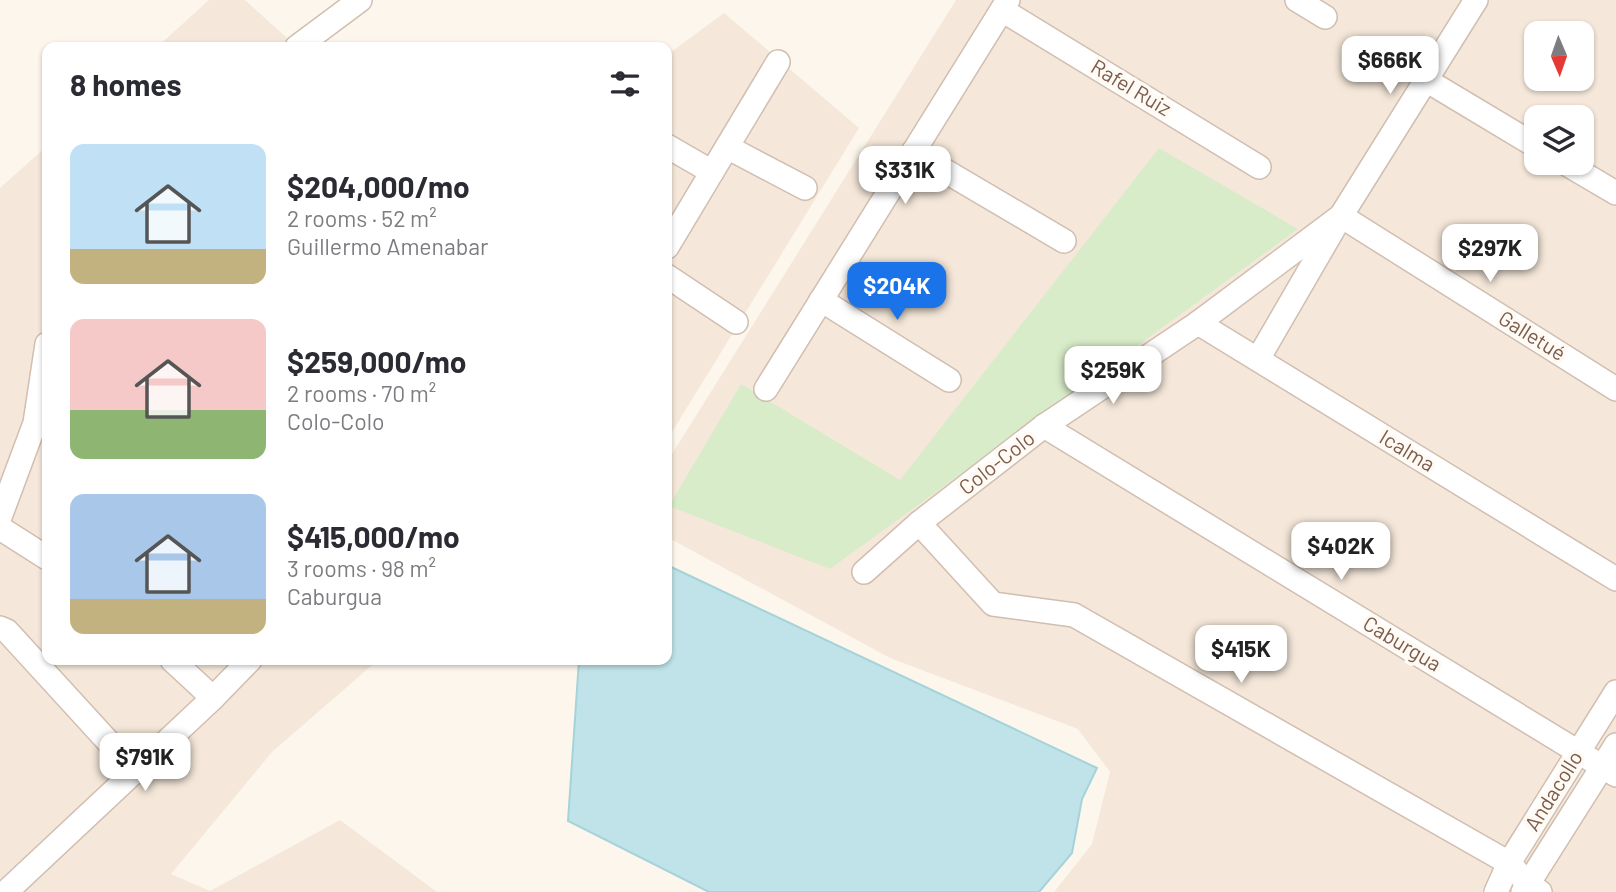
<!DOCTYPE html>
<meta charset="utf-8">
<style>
:root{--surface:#fff;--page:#f2f2f3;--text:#2b2b33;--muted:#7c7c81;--accent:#1a73e8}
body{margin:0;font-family:Barlow,sans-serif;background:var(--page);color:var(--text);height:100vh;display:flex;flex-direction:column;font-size:26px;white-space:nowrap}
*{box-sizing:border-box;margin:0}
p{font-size:23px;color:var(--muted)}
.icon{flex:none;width:38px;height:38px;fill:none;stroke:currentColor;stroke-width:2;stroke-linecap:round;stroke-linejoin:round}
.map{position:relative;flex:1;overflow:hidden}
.drawer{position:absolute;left:42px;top:42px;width:630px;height:623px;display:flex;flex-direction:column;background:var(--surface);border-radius:14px;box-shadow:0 2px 5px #0004}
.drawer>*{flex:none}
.needle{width:46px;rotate:178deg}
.controls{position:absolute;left:1524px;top:21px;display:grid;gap:14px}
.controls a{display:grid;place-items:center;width:70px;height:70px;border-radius:14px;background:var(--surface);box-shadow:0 2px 5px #0004;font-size:35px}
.price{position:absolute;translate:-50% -60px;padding:0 16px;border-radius:14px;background:#fff;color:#222;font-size:23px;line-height:46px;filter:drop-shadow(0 2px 4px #0008)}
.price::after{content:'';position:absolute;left:50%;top:42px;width:21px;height:16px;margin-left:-10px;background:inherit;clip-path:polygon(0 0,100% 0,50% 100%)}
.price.active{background:var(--accent);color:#fff}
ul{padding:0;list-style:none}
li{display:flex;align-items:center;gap:21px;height:175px;padding:0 28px}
li span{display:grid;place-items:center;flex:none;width:196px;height:140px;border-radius:14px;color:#555}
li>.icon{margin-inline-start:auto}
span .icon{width:84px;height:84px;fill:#fffc;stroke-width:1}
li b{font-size:30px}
h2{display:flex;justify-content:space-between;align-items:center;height:84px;padding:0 28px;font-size:30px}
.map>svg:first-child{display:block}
.residential{fill:#f5e8da;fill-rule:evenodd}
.green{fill:#d8ecc9}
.water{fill:#bfe3e8;stroke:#a5d3da;stroke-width:2}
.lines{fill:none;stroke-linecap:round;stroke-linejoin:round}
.minor-casing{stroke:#d1beb0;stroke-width:26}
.minor{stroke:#fff;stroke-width:23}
.labels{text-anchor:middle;stroke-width:7;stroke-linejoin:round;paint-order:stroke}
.street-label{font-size:21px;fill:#7a5c4d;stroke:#fffaf3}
</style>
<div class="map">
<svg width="1616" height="892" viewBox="0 0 1616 892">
<rect width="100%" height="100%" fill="#fdf6ec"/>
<g class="residential">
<polygon points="209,0 245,0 297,47 157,47"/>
<path d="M956,0H1616V892H1054L1092,844L1110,772L1078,729L890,658L667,537V462ZM1536,33H1582V79H1536ZM1536,117H1582V163H1536Z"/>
<polygon points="724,13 859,128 667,440 667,55"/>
<polygon points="47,146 47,660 378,660 272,752 171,874 210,891 340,820 437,892 0,892 0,188"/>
</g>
<polygon class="green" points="1159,148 1298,229 830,569 669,506 741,384 900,480"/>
<polygon class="water" points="667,565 1097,768 1082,799 1072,853 1039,892 709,892 568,821 579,660 667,660"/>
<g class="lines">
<g class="minor-casing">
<g id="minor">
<polyline points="1297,0 1325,17"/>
<polyline points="1002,10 1259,167"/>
<polyline points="297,47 360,0"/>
<polyline points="1426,80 1536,146"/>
<polyline points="667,146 712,172"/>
<polyline points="727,147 805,188"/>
<polyline points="913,152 1064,241"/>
<polyline points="1565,163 1616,193"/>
<polyline points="1341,216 1616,389"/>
<polyline points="667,247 778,62"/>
<polyline points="667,276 736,322"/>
<polyline points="821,300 949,380"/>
<polyline points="1198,323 1616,579"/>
<polyline points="1258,359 1341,216 1476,0"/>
<polyline points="766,389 1008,0"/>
<polyline points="1044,426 1616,775"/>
<polyline points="0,517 35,423 47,344"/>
<polyline points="919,523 993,604 1074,615 1509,863 1529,885 1540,892"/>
<polyline points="0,528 47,558"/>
<polyline points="864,572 919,523 1044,426 1198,323 1341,216"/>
<polyline points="0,628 7,631 135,771"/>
<polyline points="172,660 213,698"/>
<polyline points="6,892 213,698 250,660"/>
<polyline points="1496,892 1509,863 1616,692"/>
<polyline points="1523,892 1616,745"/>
</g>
</g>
<use href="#minor" class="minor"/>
</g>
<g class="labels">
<g class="street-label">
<text transform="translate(1131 88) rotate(31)" y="7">Rafel Ruiz</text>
<text transform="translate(1532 336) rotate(32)" y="7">Galletué</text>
<text transform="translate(1407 451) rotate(31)" y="7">Icalma</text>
<text transform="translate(997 463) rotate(-38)" y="7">Colo-Colo</text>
<text transform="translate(1402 644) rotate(31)" y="7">Caburgua</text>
<text transform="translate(1554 791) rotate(-58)" y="7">Andacollo</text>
</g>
</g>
</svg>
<div class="controls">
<a><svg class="needle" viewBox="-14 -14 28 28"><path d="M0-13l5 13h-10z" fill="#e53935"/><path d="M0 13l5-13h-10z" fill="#7c7c81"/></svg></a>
<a><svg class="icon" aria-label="layers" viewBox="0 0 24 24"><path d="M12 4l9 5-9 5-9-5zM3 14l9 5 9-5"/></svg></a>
</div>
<b class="price" style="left:1390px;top:96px">$666K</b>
<b class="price" style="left:905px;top:206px">$331K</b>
<b class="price" style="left:1490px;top:284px">$297K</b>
<b class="price active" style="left:897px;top:322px">$204K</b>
<b class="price" style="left:1113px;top:406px">$259K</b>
<b class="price" style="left:1341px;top:582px">$402K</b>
<b class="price" style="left:1241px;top:685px">$415K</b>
<b class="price" style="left:145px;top:793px">$791K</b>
<section class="drawer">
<h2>8 homes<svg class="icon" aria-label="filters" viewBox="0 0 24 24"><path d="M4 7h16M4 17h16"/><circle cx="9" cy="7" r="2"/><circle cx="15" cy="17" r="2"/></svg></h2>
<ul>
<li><span style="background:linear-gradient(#bfe0f5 75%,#c2b280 0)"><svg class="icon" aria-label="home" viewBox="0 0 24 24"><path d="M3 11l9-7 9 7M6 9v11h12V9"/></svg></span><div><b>$204,000/mo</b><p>2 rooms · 52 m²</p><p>Guillermo Amenabar</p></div></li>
<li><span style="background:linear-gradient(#f6c9c9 65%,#8fb573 0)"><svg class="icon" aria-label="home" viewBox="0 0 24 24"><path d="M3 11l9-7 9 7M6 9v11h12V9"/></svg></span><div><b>$259,000/mo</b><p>2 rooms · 70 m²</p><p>Colo-Colo</p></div></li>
<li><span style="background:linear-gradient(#a9c7e8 75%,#c2b280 0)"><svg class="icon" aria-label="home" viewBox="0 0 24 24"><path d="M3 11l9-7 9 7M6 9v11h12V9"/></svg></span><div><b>$415,000/mo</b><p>3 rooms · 98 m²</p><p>Caburgua</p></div></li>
</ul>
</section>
</div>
